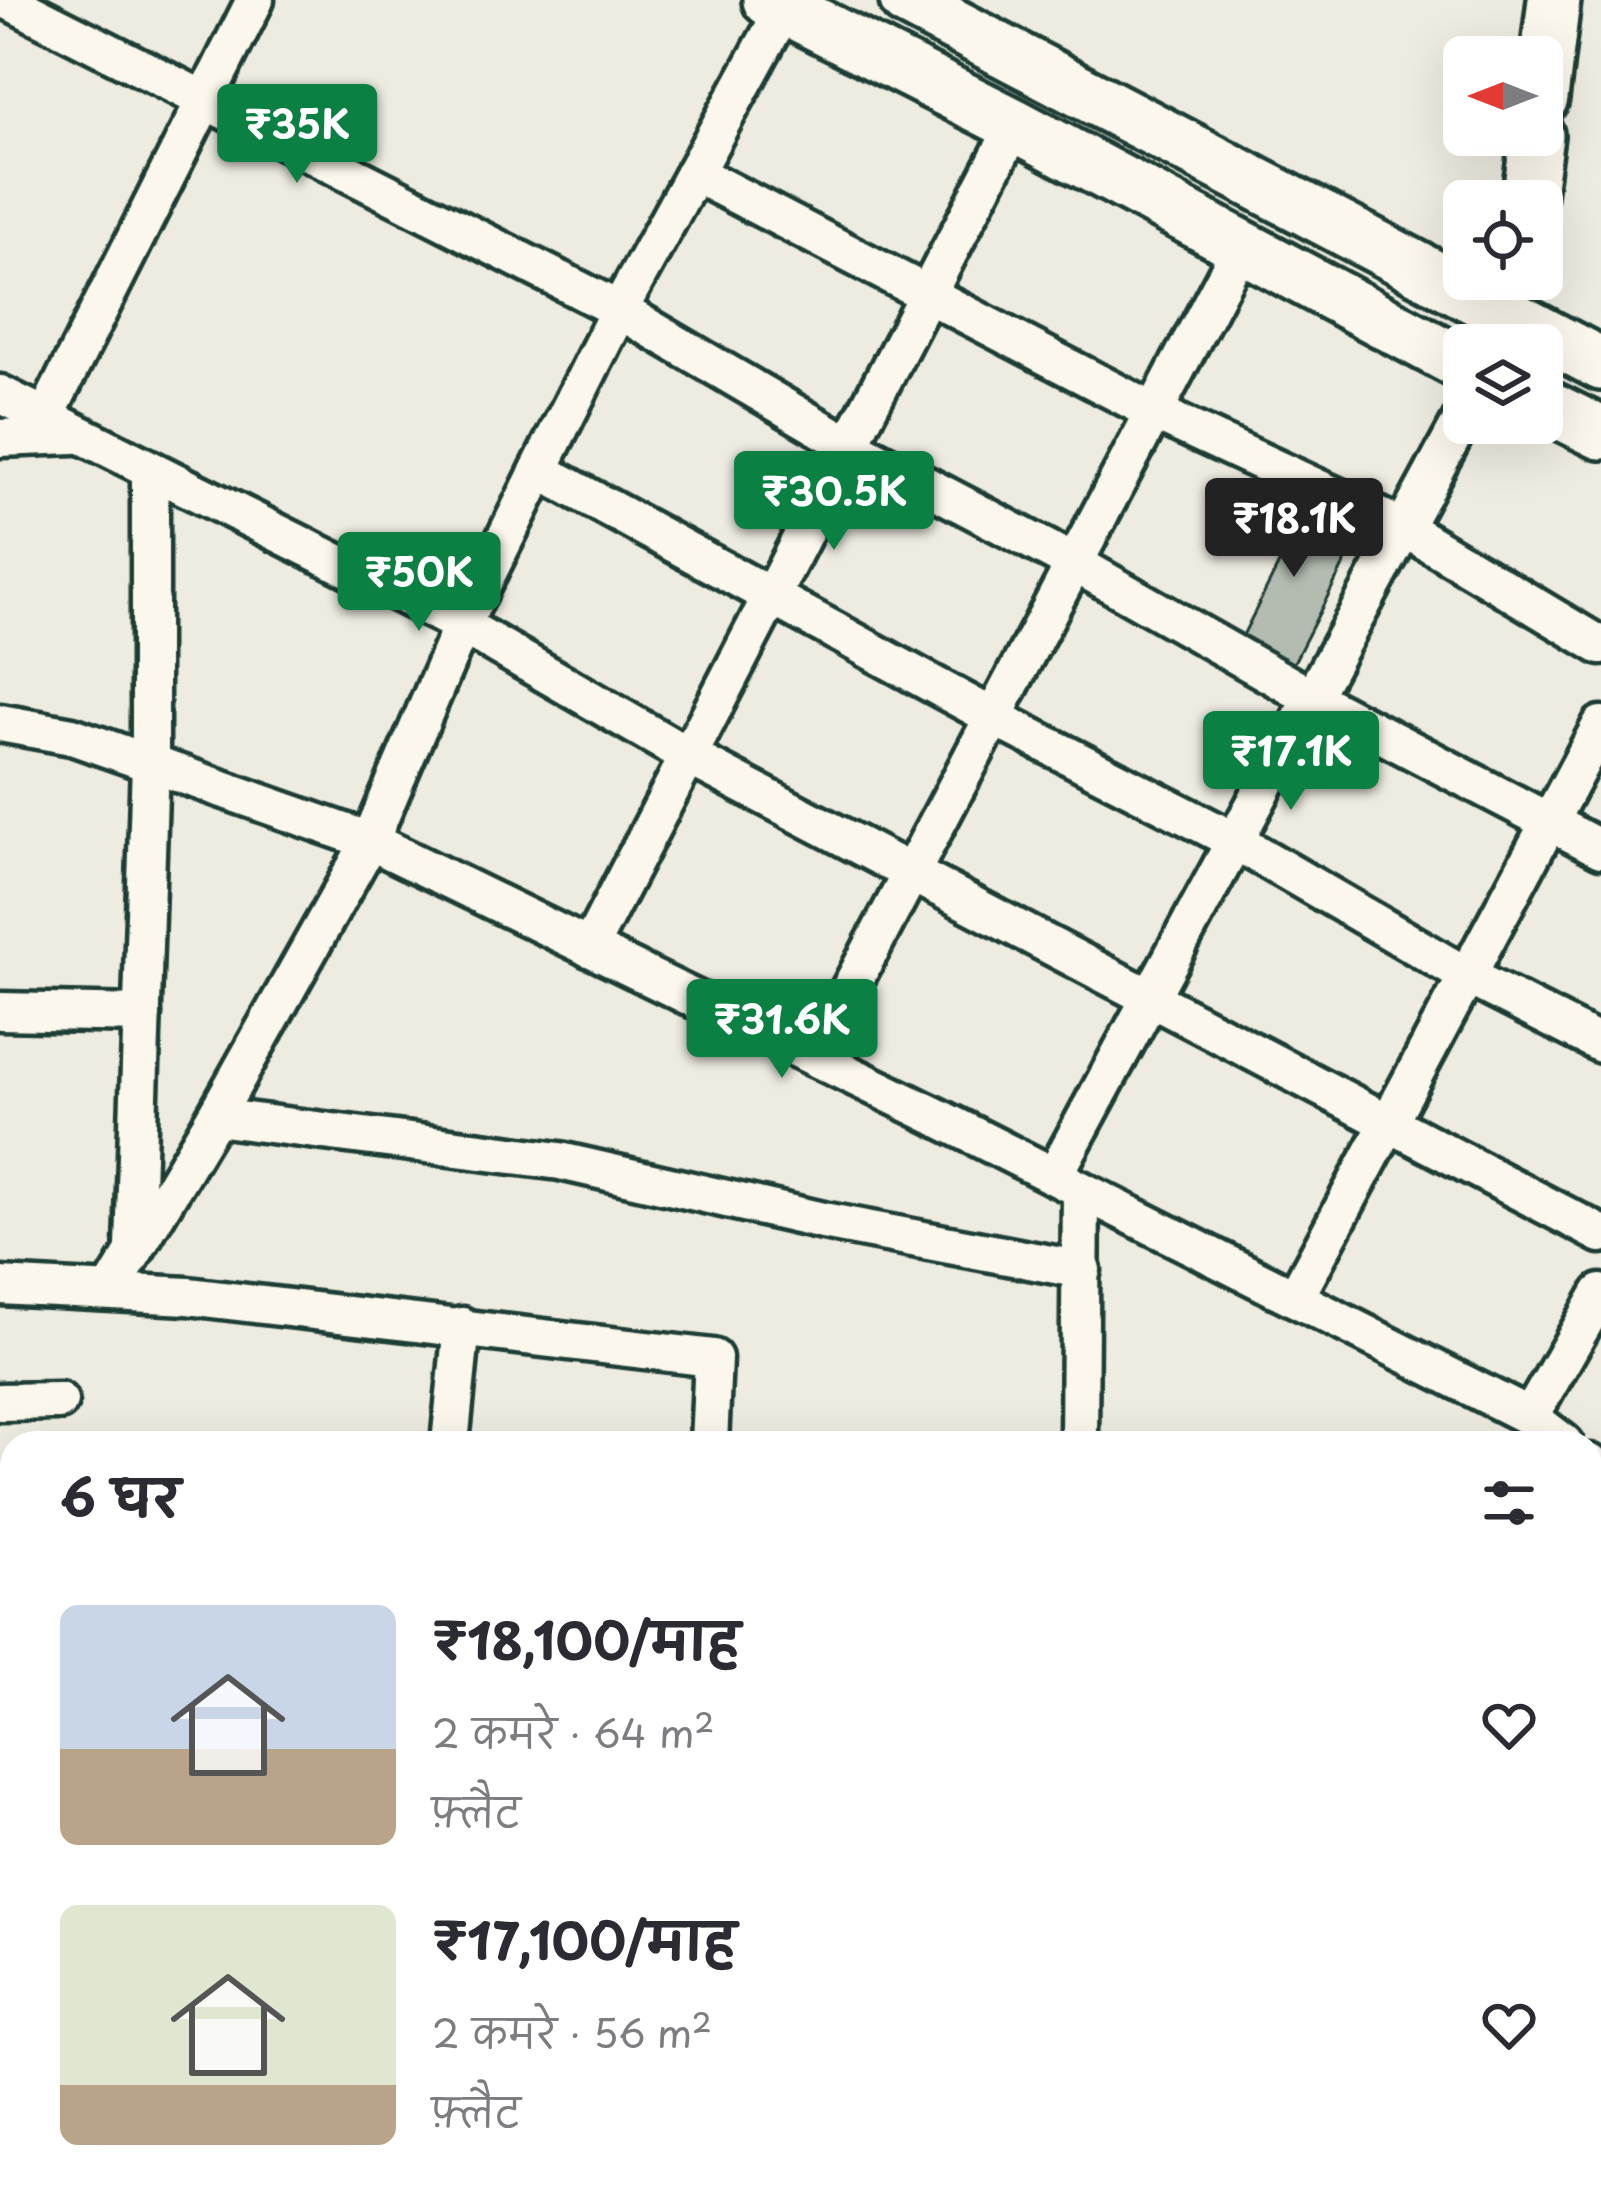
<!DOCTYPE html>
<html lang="hi">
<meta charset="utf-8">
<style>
:root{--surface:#fff;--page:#f7f7f7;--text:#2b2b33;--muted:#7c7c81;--accent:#0b8043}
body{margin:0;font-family:"Playpen Sans","Playpen Sans Deva",sans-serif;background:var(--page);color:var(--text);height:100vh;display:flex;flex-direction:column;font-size:45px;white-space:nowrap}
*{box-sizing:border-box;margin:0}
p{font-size:39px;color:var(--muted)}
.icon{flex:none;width:66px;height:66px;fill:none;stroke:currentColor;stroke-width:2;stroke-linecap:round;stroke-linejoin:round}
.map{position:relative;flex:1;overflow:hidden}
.panel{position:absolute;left:0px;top:1431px;width:1602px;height:771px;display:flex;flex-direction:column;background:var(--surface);border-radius:36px 36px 0 0;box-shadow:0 12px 48px #0002}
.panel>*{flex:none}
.needle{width:78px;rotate:270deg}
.fabs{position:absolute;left:1443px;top:36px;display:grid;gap:24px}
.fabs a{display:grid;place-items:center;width:120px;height:120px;border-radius:18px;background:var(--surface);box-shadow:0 12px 48px #0002;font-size:60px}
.price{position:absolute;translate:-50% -102px;padding:0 27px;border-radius:12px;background:var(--accent);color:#fff;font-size:39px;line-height:78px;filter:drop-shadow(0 3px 6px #0008)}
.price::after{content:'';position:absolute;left:50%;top:72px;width:36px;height:27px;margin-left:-18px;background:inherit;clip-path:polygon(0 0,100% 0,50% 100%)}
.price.active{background:#222;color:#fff}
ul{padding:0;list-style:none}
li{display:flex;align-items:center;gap:36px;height:300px;padding:0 60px}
li span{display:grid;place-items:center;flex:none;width:336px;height:240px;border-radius:18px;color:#555}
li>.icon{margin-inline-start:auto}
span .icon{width:144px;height:144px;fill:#fffc;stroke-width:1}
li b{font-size:51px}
h2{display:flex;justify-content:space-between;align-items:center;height:144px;padding:0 60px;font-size:51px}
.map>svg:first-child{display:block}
.building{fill:#b4bbb0;stroke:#1f3d34;stroke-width:3}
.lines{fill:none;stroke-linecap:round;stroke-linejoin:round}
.street-casing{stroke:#1f3d34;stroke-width:45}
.secondary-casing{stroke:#1f3d34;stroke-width:60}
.street{stroke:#fbf7ec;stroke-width:36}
.secondary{stroke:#fbf7ec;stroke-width:51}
</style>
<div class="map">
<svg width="1601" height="2200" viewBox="0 0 1601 2200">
<rect width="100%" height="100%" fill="#eeece1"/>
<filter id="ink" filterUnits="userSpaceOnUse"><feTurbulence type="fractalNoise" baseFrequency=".00833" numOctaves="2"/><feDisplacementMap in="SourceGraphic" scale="24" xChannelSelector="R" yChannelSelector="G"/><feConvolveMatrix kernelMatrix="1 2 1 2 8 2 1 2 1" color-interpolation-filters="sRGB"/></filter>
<g filter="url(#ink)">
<polygon class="building" points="1271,494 1357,539 1289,672 1238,645 1282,558 1248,540"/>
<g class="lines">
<g class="street-casing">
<g id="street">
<polyline points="7,0 619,310 849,445 1074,563 1312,698 1601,849"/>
<polyline points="694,173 1154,412 1404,528 1601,646"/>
<polyline points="0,394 462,625 688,756 1601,1234"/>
<polyline points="45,418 255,0"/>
<polyline points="0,438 74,435"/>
<polyline points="539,470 993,717 1235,841 1467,976 1601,1044"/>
<polyline points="0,723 72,736 370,841 935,1116 1530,1417 1564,1443"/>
<polyline points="589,948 1015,125"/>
<polyline points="0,1011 142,1014"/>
<polyline points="814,1057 1242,245"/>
<polyline points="215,1117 560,1161 823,1221 1082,1270"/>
<polyline points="1054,1176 1464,416"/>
<polyline points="134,1247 150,763 150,471"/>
<polyline points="0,1286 188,1296 713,1358 709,1443"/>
<polyline points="111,1290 215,1117 370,841 462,625 539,470 619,310 784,9"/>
<polyline points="1295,1298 1601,725"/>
<polyline points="0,1402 59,1401"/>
<polyline points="1530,1417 1601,1293"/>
<polyline points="450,1443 462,1326"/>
<polyline points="1079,1443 1081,1190"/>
<polyline points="1590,1463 1601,1472"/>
<polyline points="0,1648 12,1651"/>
<polyline points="0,1682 12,1679"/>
<polyline points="1590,1781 1601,1781"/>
<polyline points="1590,1952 1601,1953"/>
<polyline points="0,2024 2,2072 12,2096"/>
<polyline points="122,2190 130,2200"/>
<polyline points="1559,2190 1601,2195"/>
<polyline points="280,2200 281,2190"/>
<polyline points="953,2200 958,2190"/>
<polyline points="1341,2200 1341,2190"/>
</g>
</g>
<g class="secondary-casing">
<g id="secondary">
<polyline points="769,0 1015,125 1464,365"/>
<polyline points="906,0 1601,364"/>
<polyline points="1542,98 1554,0"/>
<polyline points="1528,201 1537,135"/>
<polyline points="1542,404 1601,433"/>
</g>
</g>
<use href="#street" class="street"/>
<use href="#secondary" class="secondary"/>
</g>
</g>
</svg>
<div class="fabs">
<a><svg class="needle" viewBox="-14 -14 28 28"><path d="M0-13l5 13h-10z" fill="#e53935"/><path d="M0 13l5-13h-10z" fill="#7c7c81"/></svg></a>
<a><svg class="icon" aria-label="locate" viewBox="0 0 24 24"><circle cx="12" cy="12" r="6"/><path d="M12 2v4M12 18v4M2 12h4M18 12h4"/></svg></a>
<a><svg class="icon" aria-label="layers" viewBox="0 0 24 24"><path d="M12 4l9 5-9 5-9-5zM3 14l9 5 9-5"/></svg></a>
</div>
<b class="price" style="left:297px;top:186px">₹35K</b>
<b class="price" style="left:834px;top:553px">₹30.5K</b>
<b class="price active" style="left:1294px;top:580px">₹18.1K</b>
<b class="price" style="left:419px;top:634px">₹50K</b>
<b class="price" style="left:1291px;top:813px">₹17.1K</b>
<b class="price" style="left:782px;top:1081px">₹31.6K</b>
<section class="panel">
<h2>6 घर<svg class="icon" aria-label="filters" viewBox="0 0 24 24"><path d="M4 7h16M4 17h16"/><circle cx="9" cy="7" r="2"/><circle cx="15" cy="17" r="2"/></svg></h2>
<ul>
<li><span style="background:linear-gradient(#c9d6e8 60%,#b9a48a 0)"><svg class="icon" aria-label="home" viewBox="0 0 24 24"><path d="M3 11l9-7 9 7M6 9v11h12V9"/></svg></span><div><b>₹18,100/माह</b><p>2 कमरे · 64 m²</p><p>फ़्लैट</p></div><svg class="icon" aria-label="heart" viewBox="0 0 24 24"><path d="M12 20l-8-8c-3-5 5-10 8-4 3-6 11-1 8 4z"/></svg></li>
<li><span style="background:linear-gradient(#dfe7d0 75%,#b9a48a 0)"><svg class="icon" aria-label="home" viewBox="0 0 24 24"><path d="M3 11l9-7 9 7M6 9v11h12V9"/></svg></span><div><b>₹17,100/माह</b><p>2 कमरे · 56 m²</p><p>फ़्लैट</p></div><svg class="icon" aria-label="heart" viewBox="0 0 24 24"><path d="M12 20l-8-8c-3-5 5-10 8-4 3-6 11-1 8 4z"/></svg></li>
</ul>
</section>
</div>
